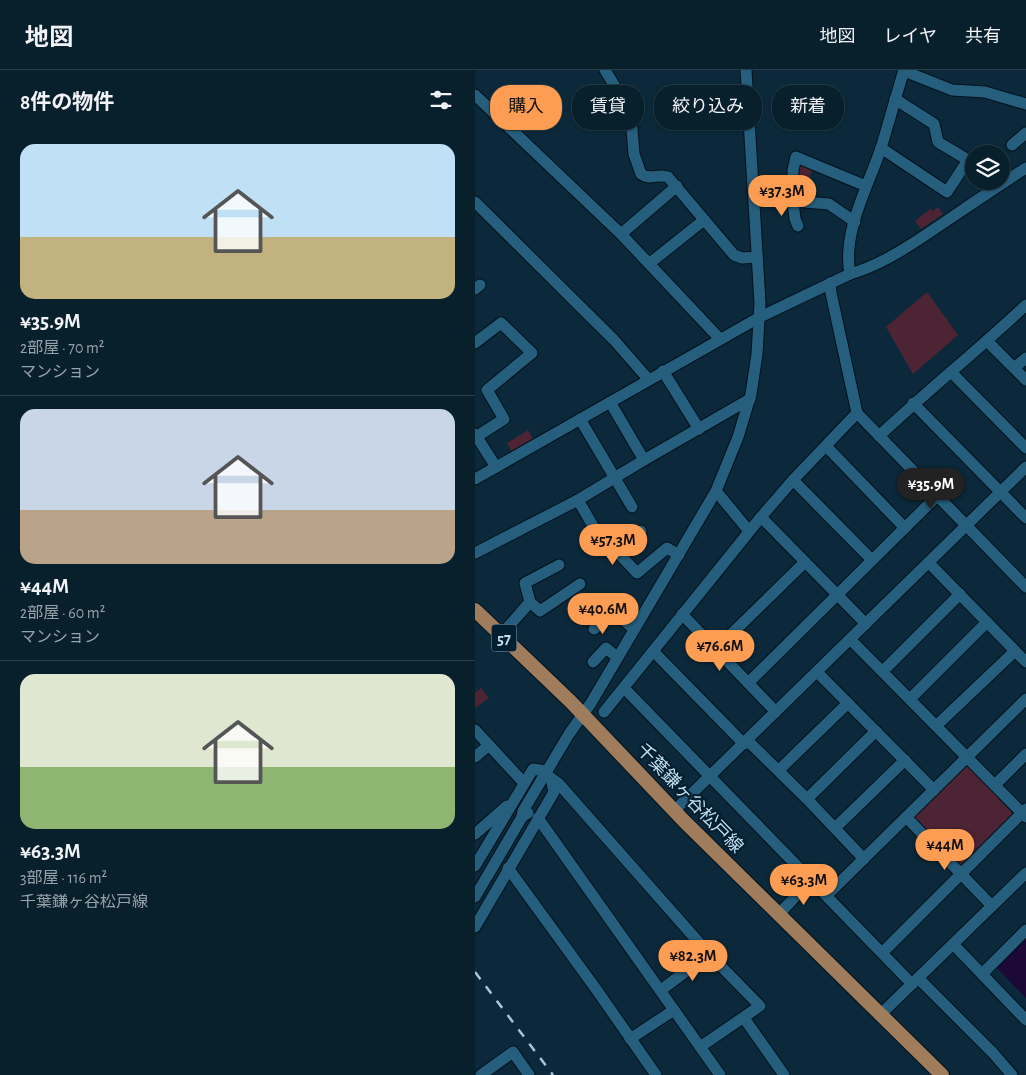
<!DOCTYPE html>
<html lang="ja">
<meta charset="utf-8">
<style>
:root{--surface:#081f2c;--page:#162c38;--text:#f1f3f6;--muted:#98a2a9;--line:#293d48;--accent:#fc9d53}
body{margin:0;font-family:"Alegreya Sans","Noto Sans JP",sans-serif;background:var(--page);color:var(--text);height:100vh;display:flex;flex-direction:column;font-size:19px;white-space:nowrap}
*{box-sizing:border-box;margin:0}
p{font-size:16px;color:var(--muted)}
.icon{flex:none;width:28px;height:28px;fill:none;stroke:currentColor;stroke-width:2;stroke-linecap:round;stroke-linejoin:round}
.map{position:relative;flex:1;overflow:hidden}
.sheet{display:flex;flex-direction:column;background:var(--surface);width:475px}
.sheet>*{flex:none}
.top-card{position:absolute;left:15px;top:15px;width:460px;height:45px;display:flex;gap:10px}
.buttons{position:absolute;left:490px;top:75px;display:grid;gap:10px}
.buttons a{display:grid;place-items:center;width:45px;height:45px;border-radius:50%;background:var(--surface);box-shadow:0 1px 4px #0004,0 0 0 1px var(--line);font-size:25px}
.price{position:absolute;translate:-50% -42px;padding:0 11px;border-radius:18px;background:var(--accent);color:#111;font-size:16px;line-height:32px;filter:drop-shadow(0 1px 2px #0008)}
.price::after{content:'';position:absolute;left:50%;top:30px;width:15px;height:11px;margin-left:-8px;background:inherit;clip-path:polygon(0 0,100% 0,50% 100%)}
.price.active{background:#222;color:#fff}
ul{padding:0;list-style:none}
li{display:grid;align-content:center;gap:10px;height:265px;padding:0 20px}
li+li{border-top:1px solid var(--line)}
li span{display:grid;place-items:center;height:155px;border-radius:15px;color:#555}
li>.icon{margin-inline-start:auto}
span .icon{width:90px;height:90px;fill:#fffc;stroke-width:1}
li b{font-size:21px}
h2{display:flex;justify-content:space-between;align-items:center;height:60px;padding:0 20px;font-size:21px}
.tag{padding:0 18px;border-radius:20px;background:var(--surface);box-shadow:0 1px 4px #0004,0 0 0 1px var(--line);font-size:18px;line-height:45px}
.tag.active{background:var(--accent);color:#111}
header{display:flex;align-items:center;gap:30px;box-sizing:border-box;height:70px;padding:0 25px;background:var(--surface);border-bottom:1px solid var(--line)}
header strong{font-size:24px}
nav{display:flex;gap:28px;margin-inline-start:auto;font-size:18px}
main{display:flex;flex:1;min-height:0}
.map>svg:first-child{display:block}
.green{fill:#4c2434}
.water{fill:#1c0938}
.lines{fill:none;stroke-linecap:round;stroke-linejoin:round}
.minor-casing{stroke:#02111b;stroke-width:13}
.major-casing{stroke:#02111b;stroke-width:16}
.minor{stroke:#265f7e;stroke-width:11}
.major{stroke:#9f7d5c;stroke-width:14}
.rail{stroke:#a8c4d6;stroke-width:2.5;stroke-dasharray:9 9;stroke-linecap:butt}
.labels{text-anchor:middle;stroke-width:4.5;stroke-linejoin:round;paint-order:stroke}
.shield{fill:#021f2f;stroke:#88a5b6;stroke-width:1}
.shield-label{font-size:16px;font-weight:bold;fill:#c2def0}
.street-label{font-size:18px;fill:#c2def0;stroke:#021f2f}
</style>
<header>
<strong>地図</strong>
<nav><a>地図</a><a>レイヤ</a><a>共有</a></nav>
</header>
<main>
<section class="sheet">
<h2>8件の物件<svg class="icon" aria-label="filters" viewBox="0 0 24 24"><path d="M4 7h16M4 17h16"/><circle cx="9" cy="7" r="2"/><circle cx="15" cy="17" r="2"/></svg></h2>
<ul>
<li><span style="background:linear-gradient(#bfe0f5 60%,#c2b280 0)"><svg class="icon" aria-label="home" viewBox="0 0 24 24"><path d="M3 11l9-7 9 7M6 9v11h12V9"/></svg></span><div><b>¥35.9M</b><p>2部屋 · 70 m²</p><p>マンション</p></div></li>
<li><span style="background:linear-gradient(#c9d6e8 65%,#b9a48a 0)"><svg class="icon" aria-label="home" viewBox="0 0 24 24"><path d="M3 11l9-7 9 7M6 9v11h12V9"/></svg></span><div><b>¥44M</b><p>2部屋 · 60 m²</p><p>マンション</p></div></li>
<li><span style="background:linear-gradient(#dfe7d0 60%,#8fb573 0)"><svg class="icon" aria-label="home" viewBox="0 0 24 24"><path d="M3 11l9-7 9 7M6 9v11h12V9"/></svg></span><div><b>¥63.3M</b><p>3部屋 · 116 m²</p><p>千葉鎌ヶ谷松戸線</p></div></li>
</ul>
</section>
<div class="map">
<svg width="551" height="1005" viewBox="0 0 551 1005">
<rect width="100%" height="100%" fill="#0b293a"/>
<g class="green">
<polygon points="323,93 338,99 333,110 321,104"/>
<polygon points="463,137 468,144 446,159 440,151 455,139 458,141"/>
<polygon points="452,222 483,265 438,304 411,257"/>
<polygon points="53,360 59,371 38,384 32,373"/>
<polygon points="6,618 14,628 0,638 0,623"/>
<polygon points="490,694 511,712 510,714 540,746 488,797 483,796 439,747 440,741"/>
</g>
<polygon class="water" points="551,868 551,928 521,897"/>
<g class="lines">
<g class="minor-casing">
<g id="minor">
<path d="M130,0L150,33L156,47L159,84L166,104C175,111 184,103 193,107L259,185L267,188L282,187"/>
<polyline points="429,1 477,20 510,22 551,34"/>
<polyline points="0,25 146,164 245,269"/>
<polyline points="537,75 551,63"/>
<polyline points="406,78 472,122 493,90 463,72 459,54 420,29"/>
<polyline points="318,131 320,149 323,156"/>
<polyline points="0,132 139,270 174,310"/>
<polyline points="380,152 354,134 318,131 318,100 321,87 391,116"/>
<polyline points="146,164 202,116"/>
<polyline points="175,193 229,150"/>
<path d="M375,204C367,162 393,117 406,78C414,52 421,26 429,0"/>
<polyline points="0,219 5,215"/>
<polyline points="512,271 551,310"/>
<polyline points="0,273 26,253 57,283 12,320 29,349 1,367"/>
<polyline points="539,298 551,288"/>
<polyline points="188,301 224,359"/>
<polyline points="476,302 551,378"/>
<polyline points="135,332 169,390"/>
<polyline points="438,333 551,448"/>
<polyline points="382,343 551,517"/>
<polyline points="105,349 157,437"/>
<polyline points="0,364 21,397"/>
<path d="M404,366C452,321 503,280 551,235"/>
<polyline points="351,376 430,458"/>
<path d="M0,409L285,247L375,204C403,196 428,180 452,164C485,142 518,119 551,98"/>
<polyline points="318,410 397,490"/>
<polyline points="241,421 274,461"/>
<polyline points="103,430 118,456 162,503 192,478 204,485"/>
<polyline points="286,447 391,554"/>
<polyline points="141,480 166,461"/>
<polyline points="0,483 103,430 169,390 275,329"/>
<polyline points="454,493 551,592"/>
<polyline points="55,532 65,541 105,514"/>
<polyline points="207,544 301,642"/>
<polyline points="119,559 139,542 159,559"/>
<polyline points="26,565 55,532 50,513 84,495"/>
<polyline points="376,570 551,747"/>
<polyline points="241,579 330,492"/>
<polyline points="178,581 269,674"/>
<polyline points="118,592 131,578 142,587"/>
<polyline points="408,601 485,524"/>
<polyline points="342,602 459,720"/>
<polyline points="273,613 462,426"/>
<polyline points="149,618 437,914"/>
<polyline points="435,629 512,552"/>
<polyline points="129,642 286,447 318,410 382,343 356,223 355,213"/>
<polyline points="461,656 540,581"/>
<polyline points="0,660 49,713"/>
<polyline points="273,671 332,729 389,789"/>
<polyline points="0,687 14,675"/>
<polyline points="304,700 373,633"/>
<polyline points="76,708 84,714 234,884 285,936 225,977"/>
<polyline points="520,715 551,684"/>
<polyline points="332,729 401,661"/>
<polyline points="199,741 551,397"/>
<polyline points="47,747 48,741 94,664 116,633 241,421 263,367 276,324 282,284 285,233 271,0"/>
<polyline points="431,747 517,836"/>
<polyline points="63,748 245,1005"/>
<polyline points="360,758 430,690"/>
<polyline points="0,764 32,736"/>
<polyline points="0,796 58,699 72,701"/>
<polyline points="33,798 121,919 181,1005"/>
<polyline points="352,825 551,629"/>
<polyline points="0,827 47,747 53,743"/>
<polyline points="304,844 336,810"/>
<polyline points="0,857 79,722 76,708"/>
<polyline points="478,874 551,950"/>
<polyline points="408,882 551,739"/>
<polyline points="507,904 551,860"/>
<polyline points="443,908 518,983 537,1005"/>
<polyline points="186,920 234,884"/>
<polyline points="406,944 551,803"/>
<polyline points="269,948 309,1005"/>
<polyline points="155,969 199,940"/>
<polyline points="6,1005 38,982 54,1005"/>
</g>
</g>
<g class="major-casing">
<polyline id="major" points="0,540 96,632 209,751 467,1005"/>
</g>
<use href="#minor" class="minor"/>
<use href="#major" class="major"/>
<polyline class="rail" points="0,902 78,1005"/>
</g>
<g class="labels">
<rect class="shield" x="16.5" y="554.5" width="25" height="27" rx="4"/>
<g class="shield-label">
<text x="29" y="574">57</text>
</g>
<g class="street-label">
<text transform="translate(215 728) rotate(46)" y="6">千葉鎌ヶ谷松戸線</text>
</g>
</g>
</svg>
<div class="buttons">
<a><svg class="icon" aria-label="layers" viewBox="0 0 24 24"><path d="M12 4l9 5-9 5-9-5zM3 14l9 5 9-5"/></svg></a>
</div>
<b class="price" style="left:307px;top:147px">¥37.3M</b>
<b class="price active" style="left:456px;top:440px">¥35.9M</b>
<b class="price" style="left:138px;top:496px">¥57.3M</b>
<b class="price" style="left:128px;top:565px">¥40.6M</b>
<b class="price" style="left:245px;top:602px">¥76.6M</b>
<b class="price" style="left:470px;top:801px">¥44M</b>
<b class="price" style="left:329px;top:836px">¥63.3M</b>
<b class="price" style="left:218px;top:912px">¥82.3M</b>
<div class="top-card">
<a class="tag active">購入</a>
<a class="tag">賃貸</a>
<a class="tag">絞り込み</a>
<a class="tag">新着</a>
</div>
</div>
</main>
